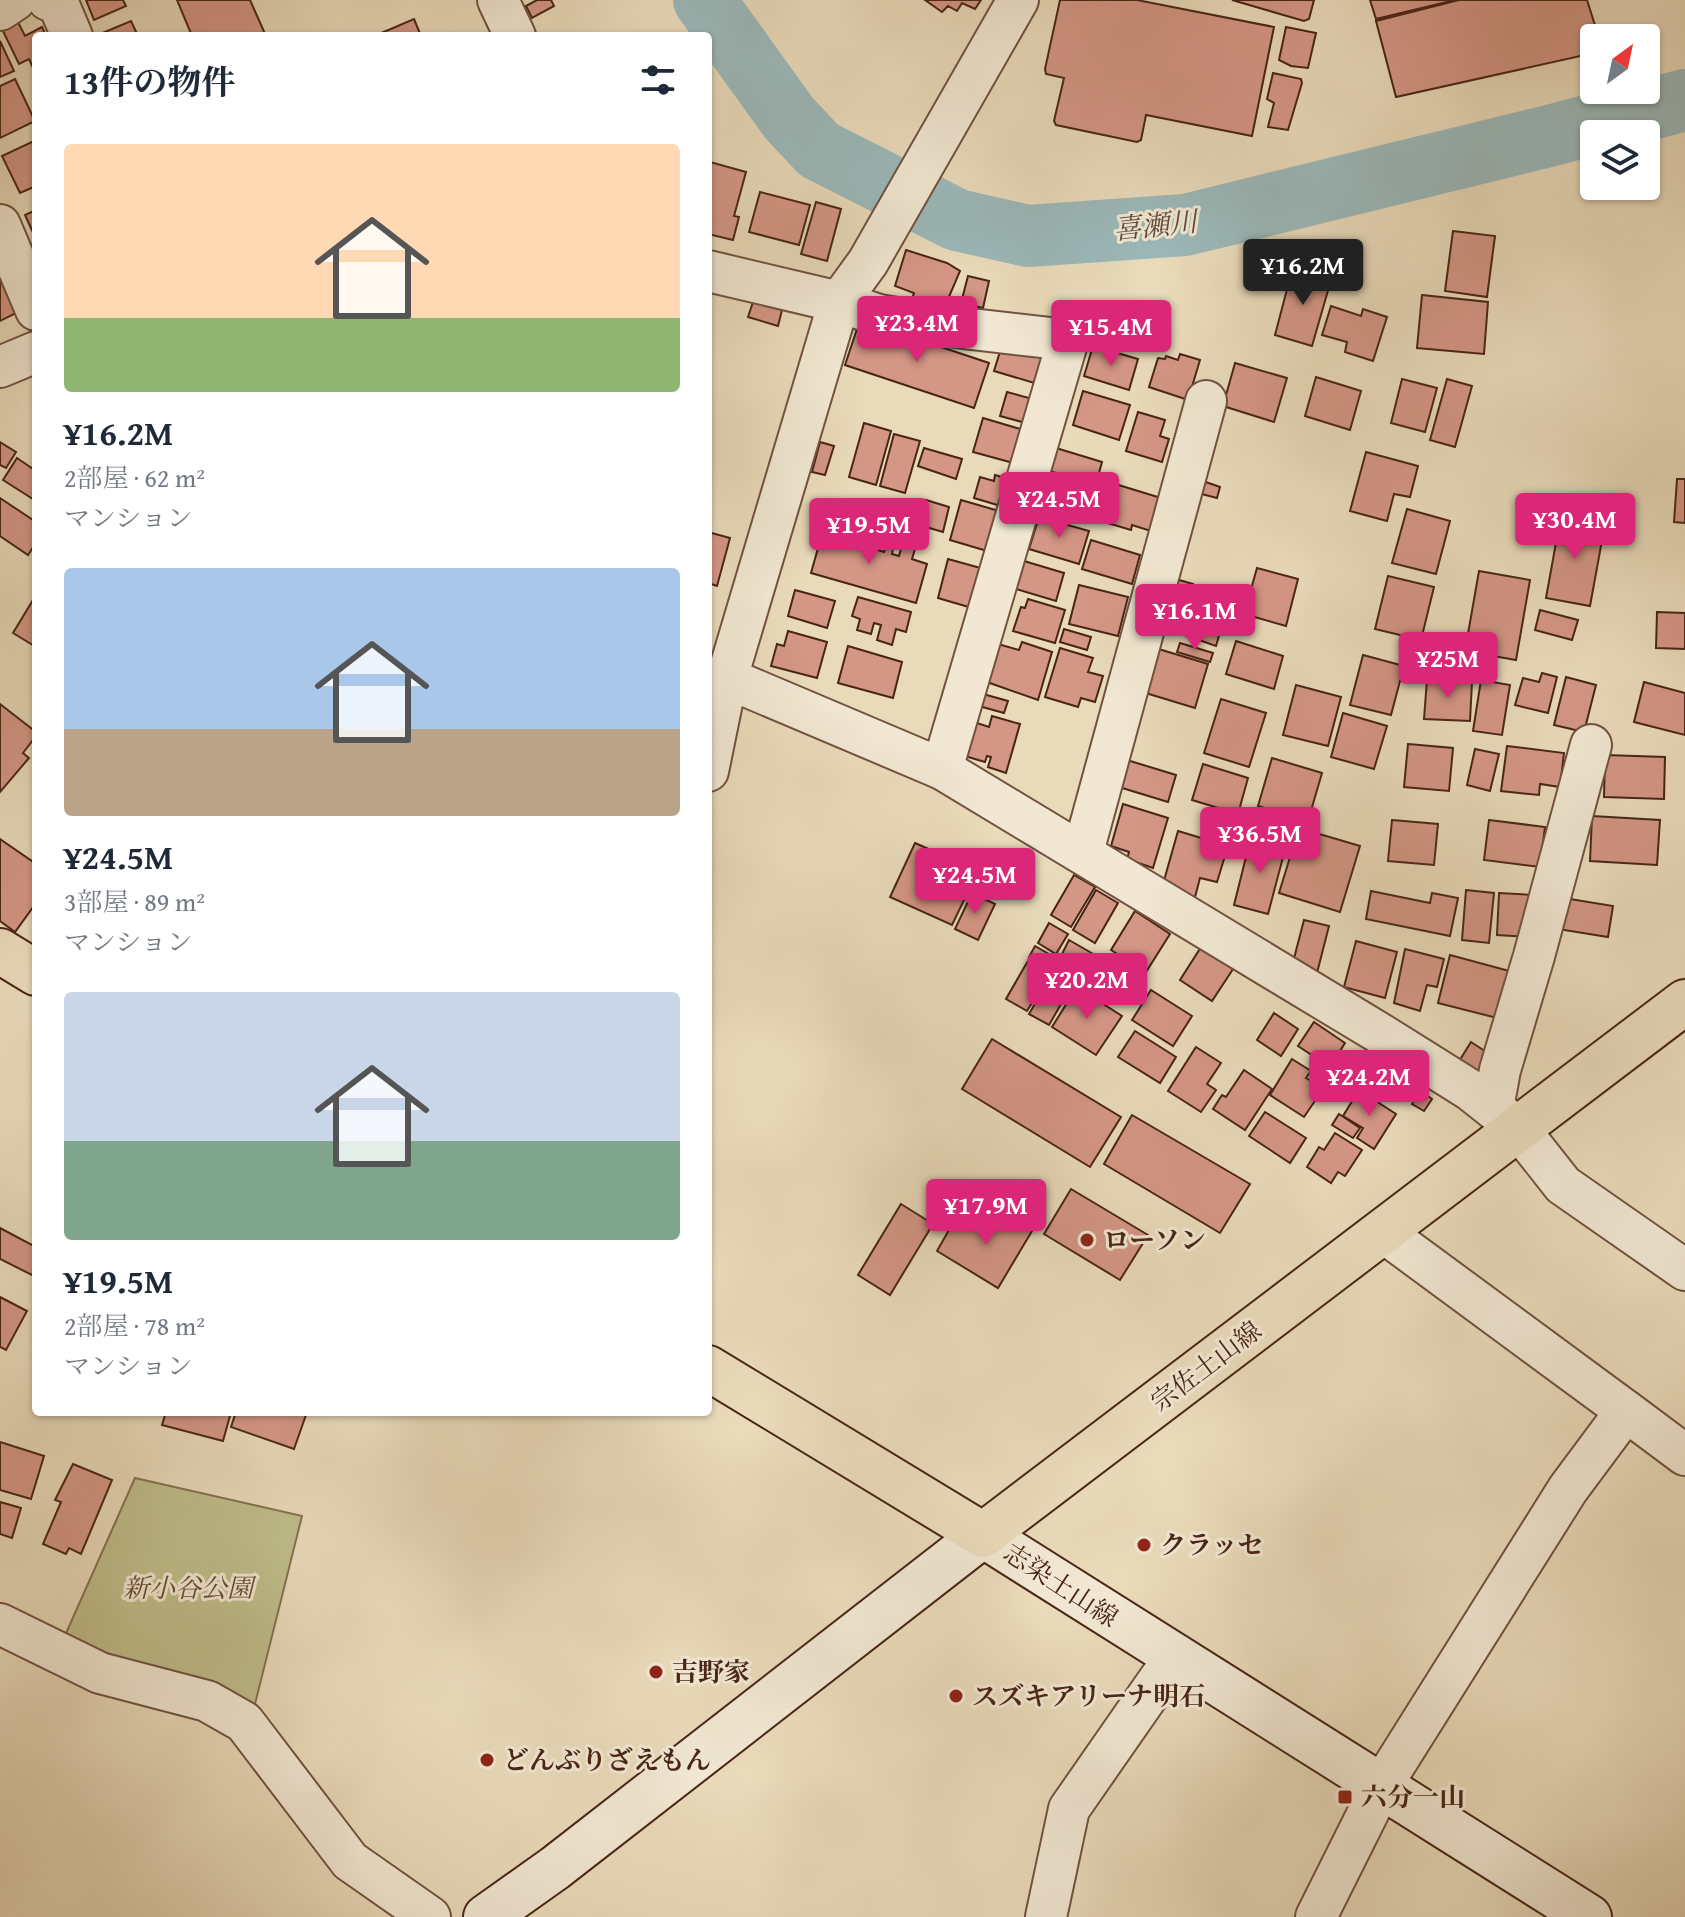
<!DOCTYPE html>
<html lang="ja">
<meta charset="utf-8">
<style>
:root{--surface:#fff;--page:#f2f2f3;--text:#1f2937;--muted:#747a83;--accent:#db2777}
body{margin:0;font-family:"Gentium Book Plus","Noto Serif JP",serif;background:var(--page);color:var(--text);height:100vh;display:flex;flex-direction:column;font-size:30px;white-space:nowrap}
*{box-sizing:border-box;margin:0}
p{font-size:26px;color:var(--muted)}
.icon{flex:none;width:44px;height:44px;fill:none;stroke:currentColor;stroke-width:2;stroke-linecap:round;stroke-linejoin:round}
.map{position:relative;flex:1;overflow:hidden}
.details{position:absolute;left:32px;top:32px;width:680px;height:1384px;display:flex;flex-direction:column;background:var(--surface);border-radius:8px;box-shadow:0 2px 6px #0004}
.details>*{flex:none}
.needle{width:52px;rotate:33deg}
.fabs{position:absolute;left:1580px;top:24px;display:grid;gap:16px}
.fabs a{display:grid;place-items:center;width:80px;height:80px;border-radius:8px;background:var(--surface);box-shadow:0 2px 6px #0004;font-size:40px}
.price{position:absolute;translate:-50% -68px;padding:0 18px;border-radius:8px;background:var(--accent);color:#fff;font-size:26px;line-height:52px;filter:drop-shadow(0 2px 4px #0008)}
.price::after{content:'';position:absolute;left:50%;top:48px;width:24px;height:18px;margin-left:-12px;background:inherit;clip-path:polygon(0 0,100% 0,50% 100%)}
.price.active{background:#222;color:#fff}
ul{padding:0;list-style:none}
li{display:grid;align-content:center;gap:16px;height:424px;padding:0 32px}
li span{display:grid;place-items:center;height:248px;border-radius:8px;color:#555}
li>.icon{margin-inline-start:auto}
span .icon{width:144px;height:144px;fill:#fffc;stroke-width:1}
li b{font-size:34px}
h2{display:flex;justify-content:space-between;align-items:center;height:96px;padding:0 32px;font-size:34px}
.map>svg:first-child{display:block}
.green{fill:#bfbd8a;stroke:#847150;stroke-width:2}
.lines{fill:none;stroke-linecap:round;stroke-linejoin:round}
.river{stroke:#9bb8b9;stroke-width:62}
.building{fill:#d49685;stroke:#492516;stroke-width:2}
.minor-casing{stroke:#71523f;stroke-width:44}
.secondary-casing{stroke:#492516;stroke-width:48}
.primary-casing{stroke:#492516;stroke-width:48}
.minor{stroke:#f1e7d2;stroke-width:40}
.secondary{stroke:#f1e7d2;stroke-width:44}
.primary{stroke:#e9daba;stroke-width:44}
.poi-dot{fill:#8f2418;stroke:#f1e7d2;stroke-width:3}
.labels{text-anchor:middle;stroke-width:6;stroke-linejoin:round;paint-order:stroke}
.poi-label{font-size:26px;font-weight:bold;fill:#492516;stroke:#f1e7d2;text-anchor:start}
.street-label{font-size:26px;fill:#492516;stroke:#f1e7d2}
.park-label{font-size:26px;font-style:italic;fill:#664b33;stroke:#f1e7d2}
.water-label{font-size:28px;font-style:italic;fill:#5e4a3f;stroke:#f1e7d2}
</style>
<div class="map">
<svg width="1685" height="1917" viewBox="0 0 1685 1917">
<rect width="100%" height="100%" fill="#e9daba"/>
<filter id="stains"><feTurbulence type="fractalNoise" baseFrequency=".0025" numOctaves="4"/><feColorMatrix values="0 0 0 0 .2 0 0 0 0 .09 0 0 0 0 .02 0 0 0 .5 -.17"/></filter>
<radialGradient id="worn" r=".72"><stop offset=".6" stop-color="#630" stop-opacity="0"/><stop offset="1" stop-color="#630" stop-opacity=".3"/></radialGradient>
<polygon class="green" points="135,1478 302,1516 252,1716 63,1640"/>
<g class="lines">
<polyline class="river" points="704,0 789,118 819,150 957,220 1028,236 1185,225 1549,136 1685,100"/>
</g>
<g class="building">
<polygon points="86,0 123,0 126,6 94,20"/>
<polygon points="177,0 250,0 266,36 192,36"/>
<polygon points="537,0 551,0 554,6 532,18 526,6"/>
<polygon points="925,0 981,0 975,9 962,3 957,11 948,6 942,12"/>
<polygon points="1060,0 1137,0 1274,27 1252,136 1146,115 1141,140 1137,142 1056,125 1054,121 1064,78 1046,74 1045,69"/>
<polygon points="1232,0 1314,0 1309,19 1304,21"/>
<polygon points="1370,0 1455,0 1376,19"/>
<polygon points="1459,0 1587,0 1599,38 1594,38 1594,53 1396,97 1376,21"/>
<polygon points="16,18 25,36 42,27 46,36 59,30 62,36 36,36 36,74 29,59 19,64 0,25"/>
<polygon points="414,19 421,36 379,36 379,34"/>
<polygon points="131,21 138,36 101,36 100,34"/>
<polygon points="1286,27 1316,33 1308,68 1291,66 1279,60"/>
<polygon points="0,41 14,71 0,77"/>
<polygon points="1273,73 1301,79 1302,83 1288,130 1268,127 1274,103 1267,99"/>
<polygon points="15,79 35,121 0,138 0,86"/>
<polygon points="36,140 36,186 20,193 2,156"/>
<polygon points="710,162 746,172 734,216 739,217 733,240 708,234"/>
<polygon points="760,192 810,205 799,245 749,232"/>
<polygon points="816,202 841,209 827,261 801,254"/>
<polygon points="36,210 36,239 25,215"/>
<polygon points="1453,231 1495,236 1487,297 1445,291"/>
<polygon points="906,250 947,263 960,271 943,311 911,301 914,293 895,286"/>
<polygon points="1322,272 1331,280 1312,346 1275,335 1291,274"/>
<polygon points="968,276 989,281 983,308 961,303"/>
<polygon points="2,278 18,312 0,321 0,279"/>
<polygon points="1422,295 1488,302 1484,354 1417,348"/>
<polygon points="753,302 782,310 778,326 748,317"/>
<polygon points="1331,306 1361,316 1363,309 1387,317 1373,361 1345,352 1347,342 1322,335"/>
<polygon points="860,320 989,363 974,408 845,365"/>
<polygon points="1002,345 1049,355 1041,385 994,371"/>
<polygon points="1093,346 1138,359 1129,390 1084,376"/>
<polygon points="1180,354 1200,360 1188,400 1149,387 1158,358 1165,359 1166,356 1178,360"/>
<polygon points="1235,363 1287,378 1274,422 1223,406"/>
<polygon points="1316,377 1361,391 1350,430 1305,416"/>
<polygon points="1402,379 1437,388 1425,432 1391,423"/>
<polygon points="1447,379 1472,386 1455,447 1430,440"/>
<polygon points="1083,391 1130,405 1119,440 1073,425"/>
<polygon points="1007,392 1040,401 1033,425 1000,416"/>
<polygon points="1138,412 1165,420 1160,436 1169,439 1162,462 1126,451"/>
<polygon points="983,418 1027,431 1017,464 973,452"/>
<polygon points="864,423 891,431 876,485 849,477"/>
<polygon points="894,434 920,441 905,493 880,486"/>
<polygon points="0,442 16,452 6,468 0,465"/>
<polygon points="820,442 834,446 825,475 812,472"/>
<polygon points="924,448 962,459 956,479 918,466"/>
<polygon points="1056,448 1102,462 1096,484 1049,471"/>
<polygon points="1366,452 1418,466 1410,497 1394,494 1387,521 1350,511"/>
<polygon points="17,458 36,471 36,501 3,480"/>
<polygon points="995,475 1012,480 1004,507 974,498 980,477 994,481"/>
<polygon points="1197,479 1220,487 1217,498 1194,492"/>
<polygon points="1677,479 1685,479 1685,523 1674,522"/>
<polygon points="1056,480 1094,492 1085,522 1047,511"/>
<polygon points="1112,483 1161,498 1151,531 1132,525 1131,530 1101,521"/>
<polygon points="0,498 36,522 36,543 28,555 0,536"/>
<polygon points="926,500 949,507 943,532 919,525"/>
<polygon points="961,500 999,511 987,551 950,540"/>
<polygon points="1407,509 1450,521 1436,574 1392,563"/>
<polygon points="1561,515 1605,524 1590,606 1546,598"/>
<polygon points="1039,517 1089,531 1079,564 1029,549"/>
<polygon points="830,524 839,527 836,538 842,539 844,534 850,535 848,541 856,544 859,532 867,534 864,546 870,547 873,536 881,539 878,550 884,552 886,546 893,548 892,554 899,556 902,545 915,549 912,559 927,564 916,603 811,573 822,534 827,535"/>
<polygon points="708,532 730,538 717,586 708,583"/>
<polygon points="1091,540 1140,555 1132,584 1082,569"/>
<polygon points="948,559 984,569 972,608 938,598"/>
<polygon points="1024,561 1064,573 1056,601 1016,589"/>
<polygon points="1257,568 1298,579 1286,626 1244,614"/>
<polygon points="1479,571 1530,580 1516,660 1465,651"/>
<polygon points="1388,576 1434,587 1421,640 1375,629"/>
<polygon points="1172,578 1193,584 1190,595 1169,589"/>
<polygon points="1079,585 1128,597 1118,636 1069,624"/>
<polygon points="795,590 835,601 827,628 788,616"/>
<polygon points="858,597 911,612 906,632 896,629 892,645 877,640 881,625 874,623 871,634 857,630 860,619 852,616"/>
<polygon points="1028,599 1065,610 1055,643 1013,631 1021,607 1025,608"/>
<polygon points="1183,599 1226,612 1216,646 1173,631"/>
<polygon points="33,600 36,602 36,647 13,633"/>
<polygon points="1540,610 1578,620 1572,640 1535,630"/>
<polygon points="1657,612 1685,613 1685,649 1656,648"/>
<polygon points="1064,629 1091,637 1087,650 1060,642"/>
<polygon points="788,631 827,642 817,678 771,666 777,644 784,646"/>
<polygon points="1236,641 1283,656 1274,689 1226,674"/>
<polygon points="1022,642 1052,652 1038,700 987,682 998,644 1019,650"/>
<polygon points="1180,643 1213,653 1210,662 1177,652"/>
<polygon points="848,646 902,662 893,698 838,683"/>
<polygon points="1152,647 1208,664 1195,708 1139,691"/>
<polygon points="1060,648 1093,658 1088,672 1103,676 1095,702 1081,698 1078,707 1045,697"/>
<polygon points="1363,655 1404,666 1391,715 1350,705"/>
<polygon points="1542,673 1557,677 1548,713 1515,705 1523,678 1539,682"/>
<polygon points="1566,677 1596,685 1584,732 1554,725"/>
<polygon points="1427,679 1472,682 1470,721 1424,719"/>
<polygon points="1481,680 1510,685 1502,735 1473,731"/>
<polygon points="1644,682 1685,693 1685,735 1634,722"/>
<polygon points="1296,685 1341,697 1328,746 1283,735"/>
<polygon points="983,694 1008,701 1004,713 979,706"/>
<polygon points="1221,699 1266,713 1249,767 1204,753"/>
<polygon points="0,704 36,732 36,736 23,753 29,758 0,792"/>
<polygon points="1343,713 1387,726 1374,769 1331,757"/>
<polygon points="992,716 1020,724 1006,773 988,767 991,757 987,756 985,762 958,754 968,720 989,727"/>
<polygon points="1408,744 1453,748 1449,791 1404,787"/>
<polygon points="1507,746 1564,753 1560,787 1540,784 1539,795 1501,791"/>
<polygon points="1475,749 1499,754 1490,791 1467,785"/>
<polygon points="1605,755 1665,757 1664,799 1604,797"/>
<polygon points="1272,758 1322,773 1308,821 1258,806"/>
<polygon points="1127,760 1176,775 1168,802 1119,787"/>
<polygon points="1203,764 1248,778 1238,814 1192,800"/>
<polygon points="1123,804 1168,818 1153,868 1127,859 1129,852 1111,846"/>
<polygon points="1592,816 1660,820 1657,865 1590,861"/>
<polygon points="1392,820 1438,824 1434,865 1388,861"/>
<polygon points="1489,820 1545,827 1540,867 1484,860"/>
<polygon points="1299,828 1360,846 1340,912 1279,893"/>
<polygon points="1178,831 1228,846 1217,882 1200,878 1194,901 1161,891"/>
<polygon points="1251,837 1286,846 1268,914 1234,905"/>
<polygon points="0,839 32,861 36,855 36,903 15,932 0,921"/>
<polygon points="915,843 967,866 954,893 965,898 952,925 890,897"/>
<polygon points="1074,875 1095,887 1071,927 1051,915"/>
<polygon points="1096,890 1118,903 1095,943 1073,930"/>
<polygon points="1466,890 1494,893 1489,943 1462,940"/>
<polygon points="1371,891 1430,903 1432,893 1458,898 1450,936 1366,919"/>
<polygon points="972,893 995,904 978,940 955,929"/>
<polygon points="1499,893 1533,895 1531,937 1497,935"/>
<polygon points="1564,898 1613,906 1608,937 1558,929"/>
<polygon points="1135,911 1170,934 1146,972 1111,950"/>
<polygon points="1304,920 1329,926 1317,973 1292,966"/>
<polygon points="1049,923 1068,934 1056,954 1038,943"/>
<polygon points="1069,940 1102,959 1093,975 1061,956"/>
<polygon points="1356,941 1397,952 1385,998 1344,987"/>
<polygon points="1203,944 1235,966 1212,1001 1180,980"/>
<polygon points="1035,946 1056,958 1049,968 1029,957"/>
<polygon points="1405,949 1444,959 1437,987 1427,985 1420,1011 1394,1003"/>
<polygon points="1450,955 1513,972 1501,1019 1438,1003"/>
<polygon points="1029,959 1051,971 1027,1011 1006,999"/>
<polygon points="1053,973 1072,985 1049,1025 1029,1014"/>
<polygon points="1077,987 1122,1016 1096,1055 1052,1027"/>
<polygon points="1151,990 1192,1016 1173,1046 1132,1020"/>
<polygon points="1274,1013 1298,1029 1281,1056 1257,1040"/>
<polygon points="1314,1022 1345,1043 1330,1067 1298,1046"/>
<polygon points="1135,1031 1176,1057 1160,1083 1118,1057"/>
<polygon points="992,1039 1121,1117 1090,1167 962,1089"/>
<polygon points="1471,1042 1494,1057 1481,1078 1458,1063"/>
<polygon points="1196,1047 1221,1063 1207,1084 1216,1090 1201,1112 1168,1091"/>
<polygon points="1378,1055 1415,1079 1404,1096 1367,1073"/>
<polygon points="1292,1059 1311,1071 1306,1078 1318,1085 1313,1092 1319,1095 1304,1117 1270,1095"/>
<polygon points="1244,1070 1272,1089 1245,1130 1213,1109 1222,1095 1226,1097"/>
<polygon points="1359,1090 1396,1114 1374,1149 1357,1138 1363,1128 1343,1116"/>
<polygon points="1421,1091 1432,1099 1424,1111 1412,1104"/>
<polygon points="1265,1112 1306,1138 1290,1163 1249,1136"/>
<polygon points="1339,1114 1360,1128 1353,1138 1332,1125"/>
<polygon points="1132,1115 1250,1184 1220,1233 1104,1164"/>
<polygon points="1335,1133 1362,1150 1345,1176 1338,1172 1331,1183 1307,1167 1319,1147 1324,1150"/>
<polygon points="1071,1189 1148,1235 1120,1280 1044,1234"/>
<polygon points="901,1204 933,1224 890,1295 858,1275"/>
<polygon points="1002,1212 1032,1231 998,1288 937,1251 957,1216 988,1235"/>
<polygon points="0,1228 36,1247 36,1277 0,1259"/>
<polygon points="0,1297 27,1311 6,1350 0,1347"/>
<polygon points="166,1412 231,1412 223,1441 162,1425"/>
<polygon points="236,1412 307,1412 294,1449 231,1427"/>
<polygon points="0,1442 44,1456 31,1499 0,1490"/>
<polygon points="73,1464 112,1480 81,1554 69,1548 66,1554 43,1544 61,1502 55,1500"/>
<polygon points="0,1502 21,1508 12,1538 0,1534"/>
</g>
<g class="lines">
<g class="minor-casing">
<g id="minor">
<polyline points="48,0 58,3 72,36"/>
<polyline points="498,0 515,36"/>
<polyline points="0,10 15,0"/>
<polyline points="0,225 36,310"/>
<polyline points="708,271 839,302 879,315 937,325 1068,340 942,769"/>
<polyline points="0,367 36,352"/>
<polyline points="727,678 942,769 1376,1031 1470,1090 1518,1128 1563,1185 1685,1270"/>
<polyline points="708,771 727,678 839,302 868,262 1018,0"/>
<polyline points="1083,852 1206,401"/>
<polyline points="1493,1108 1500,1070 1534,956 1591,745"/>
<polyline points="1383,1232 1626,1411"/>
<polyline points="0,1624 100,1673 207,1701 244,1722 350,1861 430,1917"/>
<polyline points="1046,1917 1069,1809 1174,1658"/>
<polyline points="1316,1917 1382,1785 1568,1489 1626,1411 1685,1455"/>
</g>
</g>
<g class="secondary-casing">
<polyline id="secondary" points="486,1917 555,1868 983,1535 1589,1917"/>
</g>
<g class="primary-casing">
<g id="primary">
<polyline points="0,951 36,973"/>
<polyline points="708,1368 983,1535 1685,1002"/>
</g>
</g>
<use href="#minor" class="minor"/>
<use href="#secondary" class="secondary"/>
<use href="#primary" class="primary"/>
</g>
<g class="poi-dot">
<circle cx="1087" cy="1240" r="8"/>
<circle cx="1144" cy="1545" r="8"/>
<circle cx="656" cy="1672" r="8"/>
<circle cx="956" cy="1696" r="8"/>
<circle cx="487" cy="1760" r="8"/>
<rect x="1337" y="1789" width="16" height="16" rx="4"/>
</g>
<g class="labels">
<g class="poi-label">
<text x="1103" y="1249">ローソン</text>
<text x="1160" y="1554">クラッセ</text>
<text x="672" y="1681">吉野家</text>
<text x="972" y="1705">スズキアリーナ明石</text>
<text x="503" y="1769">どんぶりざえもん</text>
<text x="1361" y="1806">六分一山</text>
</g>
<g class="street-label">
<text transform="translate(1206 1366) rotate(-37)" y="9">宗佐土山線</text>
<text transform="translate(1061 1585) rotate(33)" y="9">志染土山線</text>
</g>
<g class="park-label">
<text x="188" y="1597">新小谷公園</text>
</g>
<g class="water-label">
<text transform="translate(1155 225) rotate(-6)" y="10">喜瀬川</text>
</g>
</g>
<rect width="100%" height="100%" filter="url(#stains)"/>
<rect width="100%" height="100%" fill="url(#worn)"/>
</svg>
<div class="fabs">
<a><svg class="needle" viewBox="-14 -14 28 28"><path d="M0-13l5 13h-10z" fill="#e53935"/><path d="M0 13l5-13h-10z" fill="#747a83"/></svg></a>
<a><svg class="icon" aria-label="layers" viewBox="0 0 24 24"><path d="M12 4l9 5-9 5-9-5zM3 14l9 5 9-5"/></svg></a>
</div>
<b class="price active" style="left:1303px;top:307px">¥16.2M</b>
<b class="price" style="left:917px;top:364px">¥23.4M</b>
<b class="price" style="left:1111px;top:368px">¥15.4M</b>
<b class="price" style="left:1059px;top:540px">¥24.5M</b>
<b class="price" style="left:1575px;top:561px">¥30.4M</b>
<b class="price" style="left:869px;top:566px">¥19.5M</b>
<b class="price" style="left:1195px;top:652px">¥16.1M</b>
<b class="price" style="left:1448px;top:700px">¥25M</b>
<b class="price" style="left:1260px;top:875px">¥36.5M</b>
<b class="price" style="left:975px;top:916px">¥24.5M</b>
<b class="price" style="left:1087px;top:1021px">¥20.2M</b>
<b class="price" style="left:1369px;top:1118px">¥24.2M</b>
<b class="price" style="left:986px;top:1247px">¥17.9M</b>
<section class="details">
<h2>13件の物件<svg class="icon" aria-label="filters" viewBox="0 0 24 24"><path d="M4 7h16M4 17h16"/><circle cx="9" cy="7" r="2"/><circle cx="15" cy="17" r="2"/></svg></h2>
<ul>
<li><span style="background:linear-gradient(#ffd9b3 70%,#8fb573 0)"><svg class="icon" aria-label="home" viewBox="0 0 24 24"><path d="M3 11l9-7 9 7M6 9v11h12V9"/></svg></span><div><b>¥16.2M</b><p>2部屋 · 62 m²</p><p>マンション</p></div></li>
<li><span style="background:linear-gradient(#a9c7e8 65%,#b9a48a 0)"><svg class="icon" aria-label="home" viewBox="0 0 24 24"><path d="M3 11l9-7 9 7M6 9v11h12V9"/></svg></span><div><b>¥24.5M</b><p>3部屋 · 89 m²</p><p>マンション</p></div></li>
<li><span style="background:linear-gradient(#c9d6e8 60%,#7fa58c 0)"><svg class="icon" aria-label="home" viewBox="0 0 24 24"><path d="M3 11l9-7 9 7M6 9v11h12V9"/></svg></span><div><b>¥19.5M</b><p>2部屋 · 78 m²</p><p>マンション</p></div></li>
</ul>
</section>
</div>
